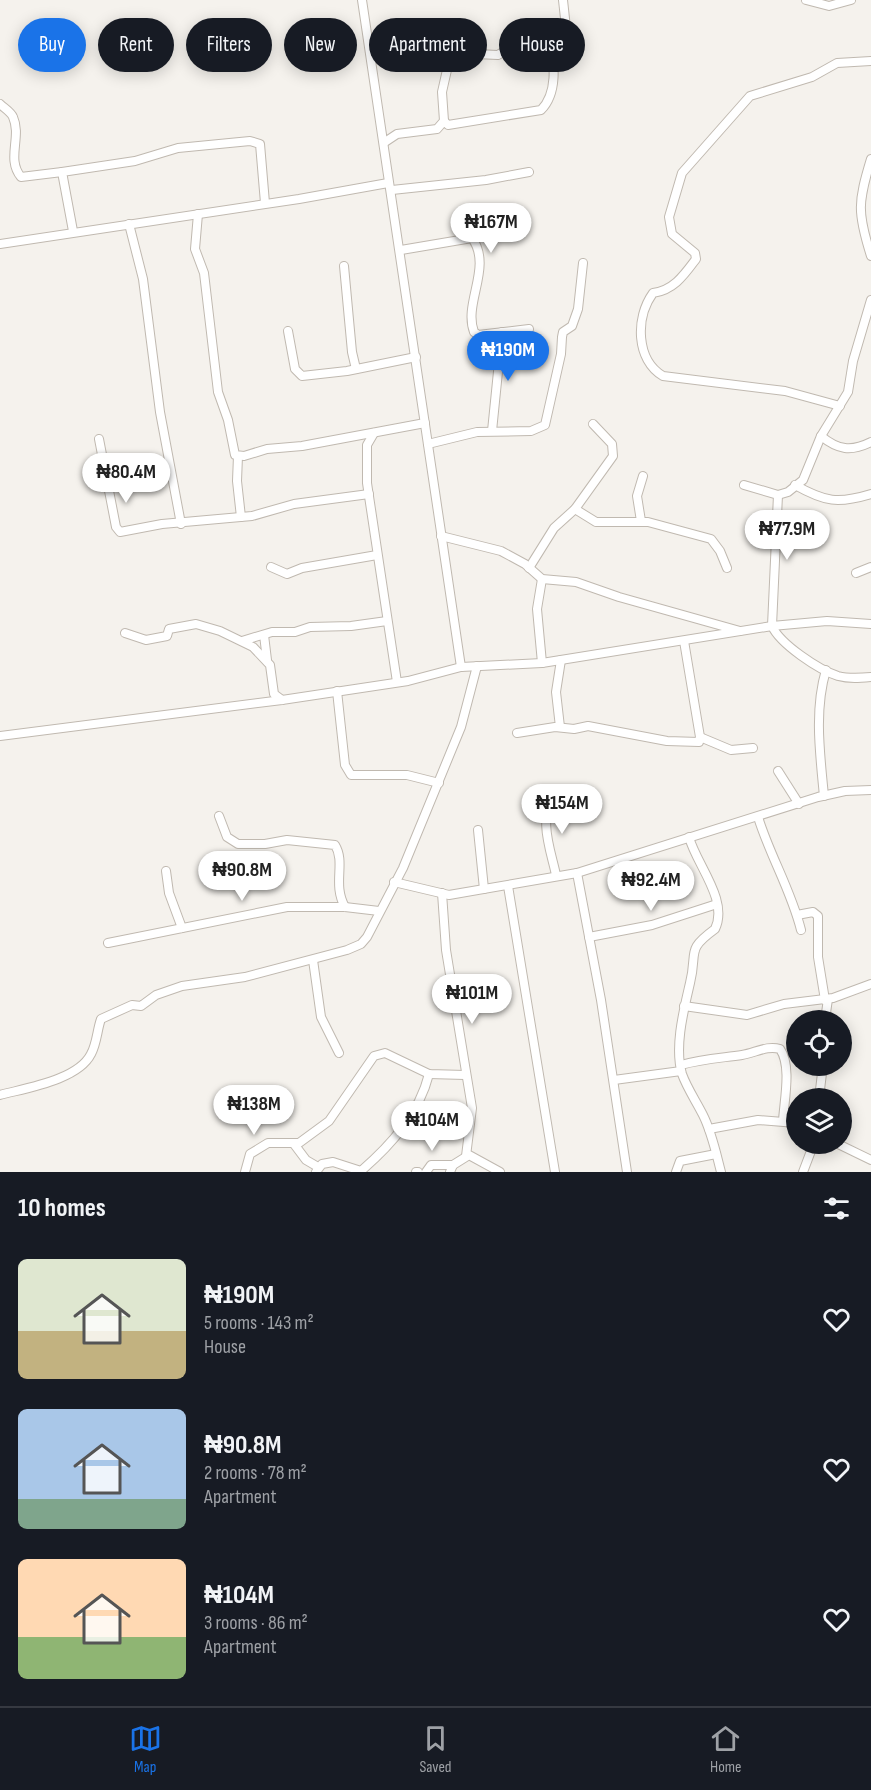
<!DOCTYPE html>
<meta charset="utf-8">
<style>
:root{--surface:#171b24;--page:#20242c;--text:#f1f3f6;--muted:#9ea1a6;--line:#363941;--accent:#1a73e8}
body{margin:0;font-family:"Sofia Sans Condensed",sans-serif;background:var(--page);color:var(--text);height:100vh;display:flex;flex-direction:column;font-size:22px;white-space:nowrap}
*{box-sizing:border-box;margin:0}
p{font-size:20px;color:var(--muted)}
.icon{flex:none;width:33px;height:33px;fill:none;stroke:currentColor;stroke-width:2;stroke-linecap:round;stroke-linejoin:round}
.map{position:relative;height:1172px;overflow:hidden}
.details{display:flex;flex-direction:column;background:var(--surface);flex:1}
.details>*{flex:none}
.banner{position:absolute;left:18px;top:18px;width:836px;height:54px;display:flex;gap:12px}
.buttons{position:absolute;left:786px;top:1010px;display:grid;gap:12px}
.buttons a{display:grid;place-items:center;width:66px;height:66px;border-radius:50%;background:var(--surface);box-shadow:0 3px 15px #0003;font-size:30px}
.price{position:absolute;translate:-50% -51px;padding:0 14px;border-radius:21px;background:#fff;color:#222;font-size:20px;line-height:39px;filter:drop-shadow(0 2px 3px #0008)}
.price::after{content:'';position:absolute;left:50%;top:36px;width:18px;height:14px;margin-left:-9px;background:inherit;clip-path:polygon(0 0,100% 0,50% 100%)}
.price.current{background:var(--accent);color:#fff}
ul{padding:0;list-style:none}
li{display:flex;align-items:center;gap:18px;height:150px;padding:0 18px}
li span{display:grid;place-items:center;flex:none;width:168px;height:120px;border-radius:9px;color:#555}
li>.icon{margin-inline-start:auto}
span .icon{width:72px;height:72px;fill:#fffc;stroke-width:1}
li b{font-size:26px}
h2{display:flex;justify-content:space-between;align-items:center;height:72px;padding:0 18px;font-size:26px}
.chip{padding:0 21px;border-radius:27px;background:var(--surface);box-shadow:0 3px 15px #0003;font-size:21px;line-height:54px}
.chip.current{background:var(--accent);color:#fff}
.tabs{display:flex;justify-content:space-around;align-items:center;height:84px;border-top:2px solid var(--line);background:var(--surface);font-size:16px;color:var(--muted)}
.tabs a{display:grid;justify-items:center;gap:3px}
.tabs .current{color:var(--accent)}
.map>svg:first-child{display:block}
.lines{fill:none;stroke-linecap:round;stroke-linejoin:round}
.minor-casing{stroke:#c0b9b0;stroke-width:10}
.minor{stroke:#fff;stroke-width:8}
</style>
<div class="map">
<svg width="871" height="1172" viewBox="0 0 871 1172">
<rect width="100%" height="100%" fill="#f5f2ed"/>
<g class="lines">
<g class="minor-casing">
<g id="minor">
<polyline points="362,0 461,667"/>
<polyline points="806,0 829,6 851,0"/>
<path d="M0,104C4,108 11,112 13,117C22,137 6,159 21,177L62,172"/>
<polyline points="444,121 442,92 449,61 476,54 498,55 516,44 529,48 546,43 558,50 562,49 567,37 563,0"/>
<path d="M385,142L397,134L437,129L444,121L448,125L541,110C558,93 554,64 551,43"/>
<path d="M871,159C858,202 857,212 871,256"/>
<polyline points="392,190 486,180 529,172"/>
<polyline points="198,214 195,249 204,273 218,392 228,420 235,455 244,456 267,449 302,446 425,423"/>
<polyline points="129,224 143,279 160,412 181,524"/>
<polyline points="73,231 62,172 135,161 178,148 250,141 260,144 265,203"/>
<polyline points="0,244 299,199 388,183"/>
<path d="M401,250L472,238C493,267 463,303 474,332L478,335L529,329"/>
<polyline points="344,266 352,352 356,369"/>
<polyline points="288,331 295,369 302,376 347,371 416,357"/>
<path d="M840,406L785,391L663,376C636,360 635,318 653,293C674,290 684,275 696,259L695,253L672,234L669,217L682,173L750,96L812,77L837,63L871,61"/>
<polyline points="492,431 502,332"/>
<polyline points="374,433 367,445 367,483 397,682"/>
<path d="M821,436C838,450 851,452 871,442"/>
<polyline points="99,439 116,527 120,532 162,524 252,516 294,504 369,494"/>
<polyline points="428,444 477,432 531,431 545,425 561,354 562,337 563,332 572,326 578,309 583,263"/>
<polyline points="238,456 237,481 241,517"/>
<polyline points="744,485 778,495 788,492 803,480 821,436 848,392 853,361 871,300"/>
<path d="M795,485C825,502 838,504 871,494"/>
<path d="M778,495L772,626C780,644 819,670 838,676C849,679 860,678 871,677"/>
<polyline points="575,509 596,522 648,522 711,539 720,551 727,568"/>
<polyline points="641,521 637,496 643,476"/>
<polyline points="441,536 501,551 525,564 542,579 576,582 619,597 740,631"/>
<polyline points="271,567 287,574 302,568 377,555"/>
<polyline points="529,568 554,528 575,509 613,456 612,444 593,424"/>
<polyline points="856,573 871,567"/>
<polyline points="542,579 537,609 542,663"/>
<polyline points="125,633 146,640 167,636 169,629 196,624 220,631 253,647 270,665 274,694 282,700"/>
<polyline points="264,635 267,660"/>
<polyline points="242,641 272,632 295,632 310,627 351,626 387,621"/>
<polyline points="337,691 345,765 351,775 407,775 439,783"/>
<polyline points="560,727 556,692 561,660"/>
<polyline points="517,733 555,727 574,729 588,726 667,741 699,742 700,737 684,641"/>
<polyline points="0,736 282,700 408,681 461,667 542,663 772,626 827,621 871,624"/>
<polyline points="700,737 731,750 753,748"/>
<polyline points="778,771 799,804"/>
<path d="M824,796C820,754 814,710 826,670"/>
<path d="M219,816L227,837L238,844H265L287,840L335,845C346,863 332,884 345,907"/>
<path d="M758,817C770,856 791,890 801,930"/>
<polyline points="478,830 484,889"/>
<path d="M689,837C696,864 729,900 715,929C685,951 698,951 690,983C684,1009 674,1047 682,1074C687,1088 696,1101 703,1115C712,1133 716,1153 721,1172"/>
<polyline points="166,871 169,893 182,928"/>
<polyline points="577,873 601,1000 627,1172"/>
<path d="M556,875C552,854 535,812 558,799L577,802"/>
<polyline points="394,882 449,895 577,873 818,797 845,791 871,790"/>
<polyline points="508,886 555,1172"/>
<polyline points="442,893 446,950 472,1108 466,1156"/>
<polyline points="797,915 813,912 818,916 818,957 825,1000"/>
<polyline points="589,937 652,925 717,904"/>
<polyline points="108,943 287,907 345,907 379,911"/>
<polyline points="313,960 321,1017 339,1053"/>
<polyline points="684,1006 747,1015 784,1004 833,998 871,984"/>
<polyline points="825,1020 828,999"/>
<path d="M681,1065C701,1059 721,1058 742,1055C755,1053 767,1045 780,1049C792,1066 784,1101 783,1121"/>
<polyline points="614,1080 681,1071"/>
<path d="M0,1095C26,1088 78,1080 91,1054C97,1043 97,1030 101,1019L132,1005L141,1006L156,995L182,986L245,977L347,950L361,944L367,937L403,868L461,727L477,666"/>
<polyline points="819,1098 823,1065"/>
<polyline points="709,1129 758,1120 796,1123"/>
<polyline points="836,1143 871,1160"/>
<polyline points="294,1144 306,1160 318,1167"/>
<polyline points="245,1172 250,1154 268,1143 299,1143 329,1121 374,1056 385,1053 429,1074 465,1075"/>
<path d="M316,1172L322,1164L333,1162L361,1171C391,1145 419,1114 429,1074"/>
<polyline points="416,1172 418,1172"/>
<polyline points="426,1172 431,1165 453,1165"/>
<polyline points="450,1172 453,1165 469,1155 500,1172"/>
<polyline points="676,1172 680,1161 716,1154"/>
<polyline points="803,1172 814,1143"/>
</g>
</g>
<use href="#minor" class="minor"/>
</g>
</svg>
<div class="buttons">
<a><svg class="icon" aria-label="locate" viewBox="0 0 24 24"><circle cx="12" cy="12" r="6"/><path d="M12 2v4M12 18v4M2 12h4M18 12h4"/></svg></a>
<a><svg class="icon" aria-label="layers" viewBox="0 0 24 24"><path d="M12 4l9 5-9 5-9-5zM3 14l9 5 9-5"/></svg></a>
</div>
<b class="price" style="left:491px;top:254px">₦167M</b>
<b class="price current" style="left:508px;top:382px">₦190M</b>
<b class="price" style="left:126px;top:504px">₦80.4M</b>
<b class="price" style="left:787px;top:561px">₦77.9M</b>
<b class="price" style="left:562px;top:835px">₦154M</b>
<b class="price" style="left:242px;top:902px">₦90.8M</b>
<b class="price" style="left:651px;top:912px">₦92.4M</b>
<b class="price" style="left:472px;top:1025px">₦101M</b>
<b class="price" style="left:254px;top:1136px">₦138M</b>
<b class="price" style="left:432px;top:1152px">₦104M</b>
<div class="banner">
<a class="chip current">Buy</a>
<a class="chip">Rent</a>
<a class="chip">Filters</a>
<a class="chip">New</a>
<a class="chip">Apartment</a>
<a class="chip">House</a>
</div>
</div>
<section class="details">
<h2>10 homes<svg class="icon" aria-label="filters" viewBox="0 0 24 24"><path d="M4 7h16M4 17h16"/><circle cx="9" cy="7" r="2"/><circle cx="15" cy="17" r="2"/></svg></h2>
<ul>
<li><span style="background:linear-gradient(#dfe7d0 60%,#c2b280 0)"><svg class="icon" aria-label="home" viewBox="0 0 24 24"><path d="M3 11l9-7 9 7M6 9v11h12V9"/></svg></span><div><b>₦190M</b><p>5 rooms · 143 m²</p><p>House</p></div><svg class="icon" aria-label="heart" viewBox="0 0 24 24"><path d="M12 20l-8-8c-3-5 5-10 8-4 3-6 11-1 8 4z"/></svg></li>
<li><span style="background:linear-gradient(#a9c7e8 75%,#7fa58c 0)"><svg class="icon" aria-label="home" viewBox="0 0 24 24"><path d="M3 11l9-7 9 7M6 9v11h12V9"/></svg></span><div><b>₦90.8M</b><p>2 rooms · 78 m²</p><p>Apartment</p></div><svg class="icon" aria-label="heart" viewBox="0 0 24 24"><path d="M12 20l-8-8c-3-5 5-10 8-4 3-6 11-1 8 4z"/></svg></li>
<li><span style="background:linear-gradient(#ffd9b3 65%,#8fb573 0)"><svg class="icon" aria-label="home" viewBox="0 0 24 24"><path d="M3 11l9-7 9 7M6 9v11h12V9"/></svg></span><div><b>₦104M</b><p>3 rooms · 86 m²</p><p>Apartment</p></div><svg class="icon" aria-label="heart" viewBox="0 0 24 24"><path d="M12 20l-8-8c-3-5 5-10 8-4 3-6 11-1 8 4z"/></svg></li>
</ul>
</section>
<nav class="tabs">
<a class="current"><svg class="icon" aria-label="map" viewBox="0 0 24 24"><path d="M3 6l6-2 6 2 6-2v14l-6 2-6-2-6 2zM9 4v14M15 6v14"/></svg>Map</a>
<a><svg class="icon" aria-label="saved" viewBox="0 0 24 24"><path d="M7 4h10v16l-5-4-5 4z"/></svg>Saved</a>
<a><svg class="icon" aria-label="home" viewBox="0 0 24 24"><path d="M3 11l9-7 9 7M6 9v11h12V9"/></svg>Home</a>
</nav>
